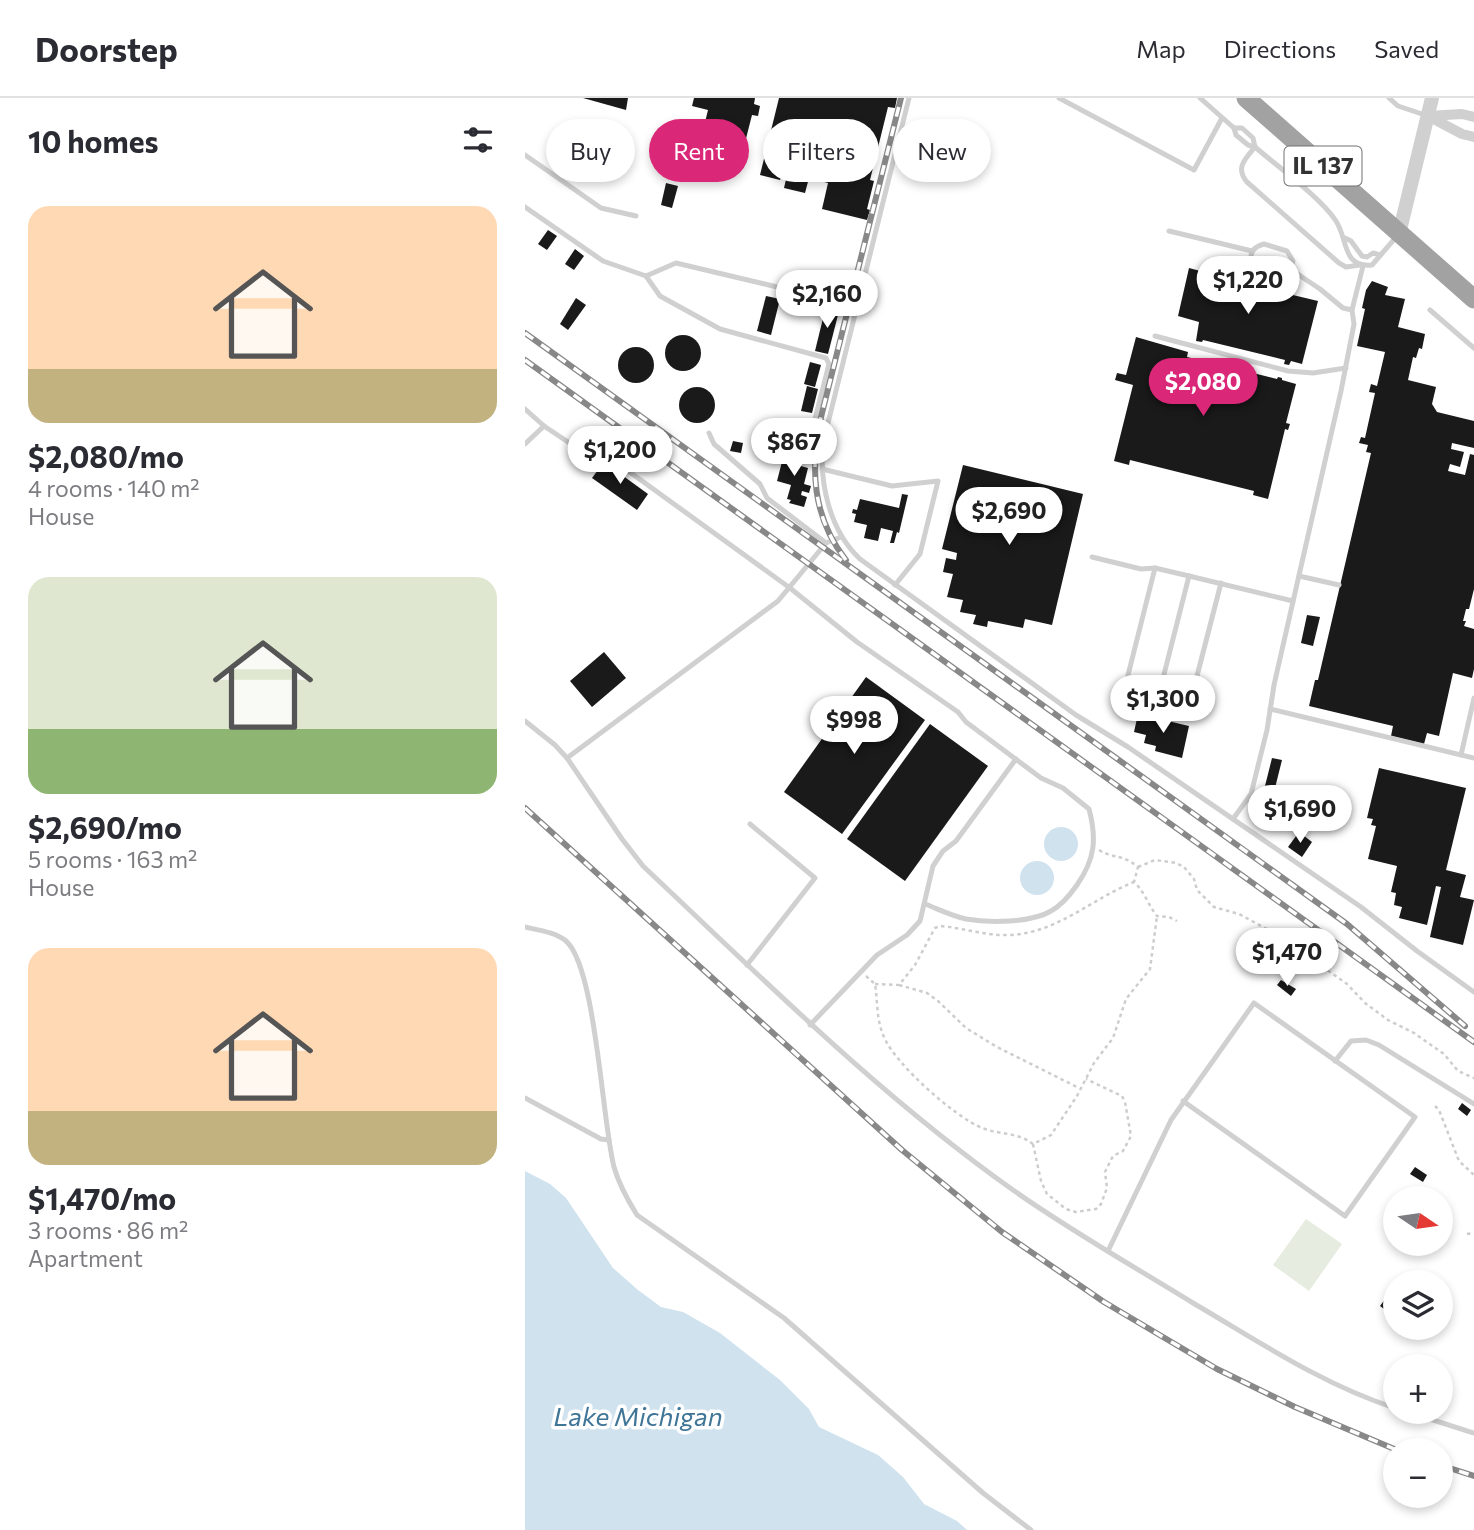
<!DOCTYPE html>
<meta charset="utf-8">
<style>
:root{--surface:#fff;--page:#f7f7f7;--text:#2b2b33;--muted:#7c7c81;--line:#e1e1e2;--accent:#db2777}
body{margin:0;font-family:Commissioner,sans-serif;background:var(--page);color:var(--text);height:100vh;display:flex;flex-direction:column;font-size:26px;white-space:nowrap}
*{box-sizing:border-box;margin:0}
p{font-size:23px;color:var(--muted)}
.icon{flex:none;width:38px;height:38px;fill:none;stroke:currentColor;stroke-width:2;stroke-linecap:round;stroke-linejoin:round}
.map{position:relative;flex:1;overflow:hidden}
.details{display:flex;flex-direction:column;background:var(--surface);width:525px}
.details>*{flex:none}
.banner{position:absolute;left:21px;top:21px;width:665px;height:63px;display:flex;gap:14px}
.needle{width:46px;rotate:103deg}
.tools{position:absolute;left:858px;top:1088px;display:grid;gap:14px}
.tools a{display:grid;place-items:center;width:70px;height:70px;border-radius:50%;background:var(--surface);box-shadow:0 4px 10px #0003;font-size:35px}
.price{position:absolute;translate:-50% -60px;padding:0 16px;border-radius:24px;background:#fff;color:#222;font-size:23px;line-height:46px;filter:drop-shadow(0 2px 4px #0008)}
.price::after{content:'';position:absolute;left:50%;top:42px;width:21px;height:16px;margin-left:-10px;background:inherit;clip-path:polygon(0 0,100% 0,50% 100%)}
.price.active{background:var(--accent);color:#fff}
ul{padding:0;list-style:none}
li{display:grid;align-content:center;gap:14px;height:371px;padding:0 28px}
li span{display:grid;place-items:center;height:217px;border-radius:21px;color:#555}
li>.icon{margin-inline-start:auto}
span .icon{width:126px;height:126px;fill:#fffc;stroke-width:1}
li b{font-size:30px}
h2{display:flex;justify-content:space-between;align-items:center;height:84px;padding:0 28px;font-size:30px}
.chip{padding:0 24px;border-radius:32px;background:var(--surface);box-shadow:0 4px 10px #0003;font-size:24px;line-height:63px}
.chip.active{background:var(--accent);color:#fff}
header{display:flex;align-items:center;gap:42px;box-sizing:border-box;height:98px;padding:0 35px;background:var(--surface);border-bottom:2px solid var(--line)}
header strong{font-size:33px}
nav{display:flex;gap:38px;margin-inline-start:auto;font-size:24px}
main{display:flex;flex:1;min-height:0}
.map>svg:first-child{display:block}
.green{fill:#e6ecdf}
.water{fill:#cfe2ee}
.building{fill:#1a1a1a}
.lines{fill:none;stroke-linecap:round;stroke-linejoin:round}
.path{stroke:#cdcdcd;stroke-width:2.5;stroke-dasharray:3.5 3.5;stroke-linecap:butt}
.service{stroke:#d0d0d0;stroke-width:5}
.minor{stroke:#d0d0d0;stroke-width:10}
.tertiary{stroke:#d0d0d0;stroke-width:14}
.trunk{stroke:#a2a2a2;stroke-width:19}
.rail-casing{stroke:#888;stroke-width:6}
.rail{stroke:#fff;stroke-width:3.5;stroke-dasharray:10;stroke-linecap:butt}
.labels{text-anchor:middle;stroke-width:7;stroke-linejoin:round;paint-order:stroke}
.shield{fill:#fff;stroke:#707070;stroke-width:2}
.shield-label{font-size:23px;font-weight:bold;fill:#333}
.water-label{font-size:26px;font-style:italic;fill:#3f7597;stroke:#fff}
</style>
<header>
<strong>Doorstep</strong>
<nav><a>Map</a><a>Directions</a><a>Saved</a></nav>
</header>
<main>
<section class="details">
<h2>10 homes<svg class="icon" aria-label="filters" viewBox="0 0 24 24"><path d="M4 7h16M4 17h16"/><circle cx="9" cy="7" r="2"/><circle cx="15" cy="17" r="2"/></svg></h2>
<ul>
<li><span style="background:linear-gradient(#ffd9b3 75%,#c2b280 0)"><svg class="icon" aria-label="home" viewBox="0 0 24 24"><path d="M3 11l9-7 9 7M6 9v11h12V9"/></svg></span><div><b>$2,080/mo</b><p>4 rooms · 140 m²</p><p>House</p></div></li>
<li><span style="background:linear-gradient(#dfe7d0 70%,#8fb573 0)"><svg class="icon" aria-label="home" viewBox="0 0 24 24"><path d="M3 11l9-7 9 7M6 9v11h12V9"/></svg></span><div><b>$2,690/mo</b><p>5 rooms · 163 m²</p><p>House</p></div></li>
<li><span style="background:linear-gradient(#ffd9b3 75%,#c2b280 0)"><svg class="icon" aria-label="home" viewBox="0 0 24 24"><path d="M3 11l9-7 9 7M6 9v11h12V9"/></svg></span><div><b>$1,470/mo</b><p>3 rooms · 86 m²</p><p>Apartment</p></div></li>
</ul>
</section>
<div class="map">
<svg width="949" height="1432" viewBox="0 0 949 1432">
<rect width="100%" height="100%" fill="#fff"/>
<polygon class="green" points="781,1121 817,1146 784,1193 748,1167"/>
<g class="water">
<circle cx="536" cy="746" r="17"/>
<circle cx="512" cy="780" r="17"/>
<polygon points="0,1073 25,1086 41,1100 88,1170 113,1192 136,1209 158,1214 195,1235 255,1282 284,1311 294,1329 353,1357 378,1379 399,1406 432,1423 442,1432 0,1432"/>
</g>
<g class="building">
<polygon points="58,0 103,0 101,12"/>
<polygon points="169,0 230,0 229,6 235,8 233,18 227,17 215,64 201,61 200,65 210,68 209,75 184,67 187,57 173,53 183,12 167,8"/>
<polygon points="254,0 372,0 370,10 363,9 345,82 349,83 342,111 345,112 342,122 297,111 303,85 284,80 280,95 259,90 262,77 257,76 255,82 235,77"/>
<polygon points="141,85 153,88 147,110 136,107"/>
<polygon points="23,132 32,138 22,152 13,146"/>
<polygon points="50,151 59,158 49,172 40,166"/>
<polygon points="664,170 732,188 733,182 743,183 749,186 747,192 793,203 777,266 766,263 764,267 759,266 760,262 678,242 677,244 671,243 674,224 653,218"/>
<polygon points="847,183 863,189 860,197 880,201 873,229 900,236 897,251 894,250 891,260 888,259 883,282 911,289 907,306 912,314 949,323 949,350 927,345 926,351 939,354 935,369 925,366 923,373 940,377 945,356 949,357 949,491 944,511 941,511 938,523 941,523 939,528 949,531 949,571 947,580 928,575 914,638 902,635 899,646 866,638 868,628 784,608 790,582 793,582 846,355 841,354 843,347 834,345 836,339 840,340 850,295 844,294 846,286 852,288 860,254 832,248 840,211 837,210 841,192"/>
<polygon points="241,198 255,201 246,237 232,233"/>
<polygon points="51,200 61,207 43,232 35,226"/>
<polygon points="301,208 314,213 303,256 290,253"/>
<circle cx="158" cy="255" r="18"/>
<polygon points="611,239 663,254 662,259 695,267 695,264 700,266 700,268 752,281 753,279 757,280 757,282 771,286 761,325 765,326 763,332 760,331 743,401 728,397 729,393 605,362 604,367 589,363 608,287 590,282 592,275 601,277"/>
<circle cx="111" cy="267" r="18"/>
<polygon points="285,264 296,267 290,289 279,286"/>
<polygon points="282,288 293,291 287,315 276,313"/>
<circle cx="172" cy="307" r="18"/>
<polygon points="208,343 218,345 216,355 205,353"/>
<polygon points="260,352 275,355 272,367 283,370 279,386 286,388 284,395 277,393 276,397 282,399 279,409 264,405 266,402 262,401 266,387 252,383"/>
<polygon points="79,364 123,396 112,412 67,380"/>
<polygon points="438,367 558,396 527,527 500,521 498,530 463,523 462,529 448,526 451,517 435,514 438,502 422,499 428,476 418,474 421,460 431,462 432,455 417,451"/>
<polygon points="377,396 383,397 374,435 372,434 369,445 365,445 368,433 356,430 353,443 339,440 342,427 329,424 331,416 327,415 328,411 332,412 335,401 374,410"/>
<polygon points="782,517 795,519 788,548 776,545"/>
<polygon points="79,554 101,580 67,609 45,583"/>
<polygon points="341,579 400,622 317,736 259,694"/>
<polygon points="613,616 664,628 657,660 630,653 631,648 619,645 621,637 609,634"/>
<polygon points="405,626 463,668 380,783 322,741"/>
<polygon points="747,660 757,662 748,698 738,696"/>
<polygon points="854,670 941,690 921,772 941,777 935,799 949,802 938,847 905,839 916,789 911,788 902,827 874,820 877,809 869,807 871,795 866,794 872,768 843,761 851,728 846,727 848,721 842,720"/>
<polygon points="774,734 787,744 777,759 763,749"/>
<polygon points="756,882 771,891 766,898 752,887"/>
<polygon points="937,1005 946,1012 942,1018 933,1011"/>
<polygon points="890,1069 902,1077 898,1084 885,1076"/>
<polygon points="870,1188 870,1219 855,1208"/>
</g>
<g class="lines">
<g class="path">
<path d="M574,752C591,762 596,755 613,769L609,784C620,794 623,807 632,818L644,819L652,823"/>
<polyline points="613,769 630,762 651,765 659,769 669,781 672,792 689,809 714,816 753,837 822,886 840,905 863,922 889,935 919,956 933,973 949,980"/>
<path d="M341,878L350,886C353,905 351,921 359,939C370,966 430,1019 457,1030C475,1037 493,1034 508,1046L526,1037L552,998L569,965L588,940L601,901L625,871L632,818"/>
<path d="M350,886L374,887L390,867L410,830L415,828C439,830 461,838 485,837C532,835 568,800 609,784"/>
<polyline points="374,887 402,895 413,903 441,930 472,949 554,990"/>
<polyline points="910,1008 914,1012 934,1063 949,1077"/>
<polyline points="508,1046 516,1083 522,1096 541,1111 551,1114 571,1111 576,1106 582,1090 580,1074 588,1058 598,1053 606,1038 600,1004 597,998 561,981"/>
<polyline points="942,1136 949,1135"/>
</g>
<g class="service">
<path d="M384,0L298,345C294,386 305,433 335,461L551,617L603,649L836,809L892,853L949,894"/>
<polyline points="534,0 669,72 697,20"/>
<path d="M675,0L709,30L711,37L723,47L730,49C752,68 796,100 811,123C823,141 817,170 847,167L872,138"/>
<polyline points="864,0 873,8 903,18"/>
<polyline points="709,30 717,30 728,40 730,49"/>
<path d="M730,49C720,61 710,70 722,84L814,165L821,169L835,167"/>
<polyline points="0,57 76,110 111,118"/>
<polyline points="0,109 78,163 121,178 135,198 195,231 301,260 304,266 281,356"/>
<polyline points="644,133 727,153"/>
<polyline points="820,140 826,143 837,158 842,159 848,155 855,157"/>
<path d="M739,146L762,153L768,163L765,171C753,177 740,171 728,167C723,155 728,149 739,146Z"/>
<polyline points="765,171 795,191 818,210 827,212"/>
<polyline points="121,178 151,165 332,208"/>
<polyline points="905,212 949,250"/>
<polyline points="630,238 763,273 788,275 821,270"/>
<path d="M0,311L19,328L46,346L84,359L265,490L332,544L433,614L441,624L516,680L538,690L564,711C572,741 570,761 552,787C545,797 537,807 526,813C506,825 463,825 441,821C427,818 413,811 400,806"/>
<polyline points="184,335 189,346 235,386 242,400 301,445 316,439"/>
<polyline points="0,346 19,328"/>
<polyline points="297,371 367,388 413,383 395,456 370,487"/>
<polyline points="567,459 616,471 630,470 664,478 768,503"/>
<polyline points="774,478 814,487"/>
<polyline points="598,597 630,470"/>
<polyline points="633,600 664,478"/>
<polyline points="665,605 696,485"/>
<polyline points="745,611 949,660"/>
<path d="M0,623L30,647L42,660L97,741L118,768C238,881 354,997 488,1092C546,1133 608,1168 668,1205C733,1243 798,1287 870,1310"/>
<polyline points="936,657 949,600"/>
<polyline points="42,660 253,503 301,445"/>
<polyline points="708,721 726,696 742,632 749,587 816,293 829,226 827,212 838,168"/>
<path d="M0,829C13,832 30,834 41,843C71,869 77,1023 89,1069C94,1087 102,1101 112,1117L259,1220L458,1395L506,1432"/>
<polyline points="222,867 290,780 225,726"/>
<polyline points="285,927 352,857 382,837 395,823 408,768 418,753 431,743 491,661"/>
<polyline points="810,963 826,943 841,942 854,947 949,1006"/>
<polyline points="0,1000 76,1041 84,1042"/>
<polyline points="583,1153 646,1022 729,905 890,1019 820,1118 658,1003"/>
<polyline points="883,1314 949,1335"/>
</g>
<g class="minor">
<polyline points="903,18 937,36 949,39"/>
<polyline points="903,18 937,16 949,19"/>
</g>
<polyline class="tertiary" points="874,136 907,0"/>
<polyline class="trunk" points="721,0 949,201"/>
<g class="rail-casing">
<g id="rail">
<polyline points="0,235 822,826 940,928"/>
<polyline points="0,262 949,944"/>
<path d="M321,462C287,419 285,370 296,319L376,0"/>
<polyline points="0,710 377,1052 477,1134 579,1204 692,1271 770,1309 874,1353"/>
<polyline points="915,1367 949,1378"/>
</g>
</g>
<use href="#rail" class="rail"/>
</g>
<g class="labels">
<rect class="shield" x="759.5" y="48.5" width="77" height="39" rx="5"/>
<g class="shield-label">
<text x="798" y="76">IL 137</text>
</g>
<g class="water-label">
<text x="113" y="1328">Lake Michigan</text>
</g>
</g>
</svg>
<div class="tools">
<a><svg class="needle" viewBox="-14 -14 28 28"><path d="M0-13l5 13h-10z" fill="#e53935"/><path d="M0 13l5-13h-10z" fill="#7c7c81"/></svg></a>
<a><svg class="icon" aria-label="layers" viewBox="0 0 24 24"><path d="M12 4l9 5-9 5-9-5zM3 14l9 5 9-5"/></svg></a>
<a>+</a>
<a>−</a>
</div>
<b class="price" style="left:723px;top:218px">$1,220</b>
<b class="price" style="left:302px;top:232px">$2,160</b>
<b class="price active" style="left:678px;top:320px">$2,080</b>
<b class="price" style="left:269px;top:380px">$867</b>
<b class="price" style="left:95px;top:388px">$1,200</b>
<b class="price" style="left:484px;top:449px">$2,690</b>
<b class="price" style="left:638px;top:637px">$1,300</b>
<b class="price" style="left:329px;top:658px">$998</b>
<b class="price" style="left:775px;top:747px">$1,690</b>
<b class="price" style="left:762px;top:890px">$1,470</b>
<div class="banner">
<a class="chip">Buy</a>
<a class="chip active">Rent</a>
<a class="chip">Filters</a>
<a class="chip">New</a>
</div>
</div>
</main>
